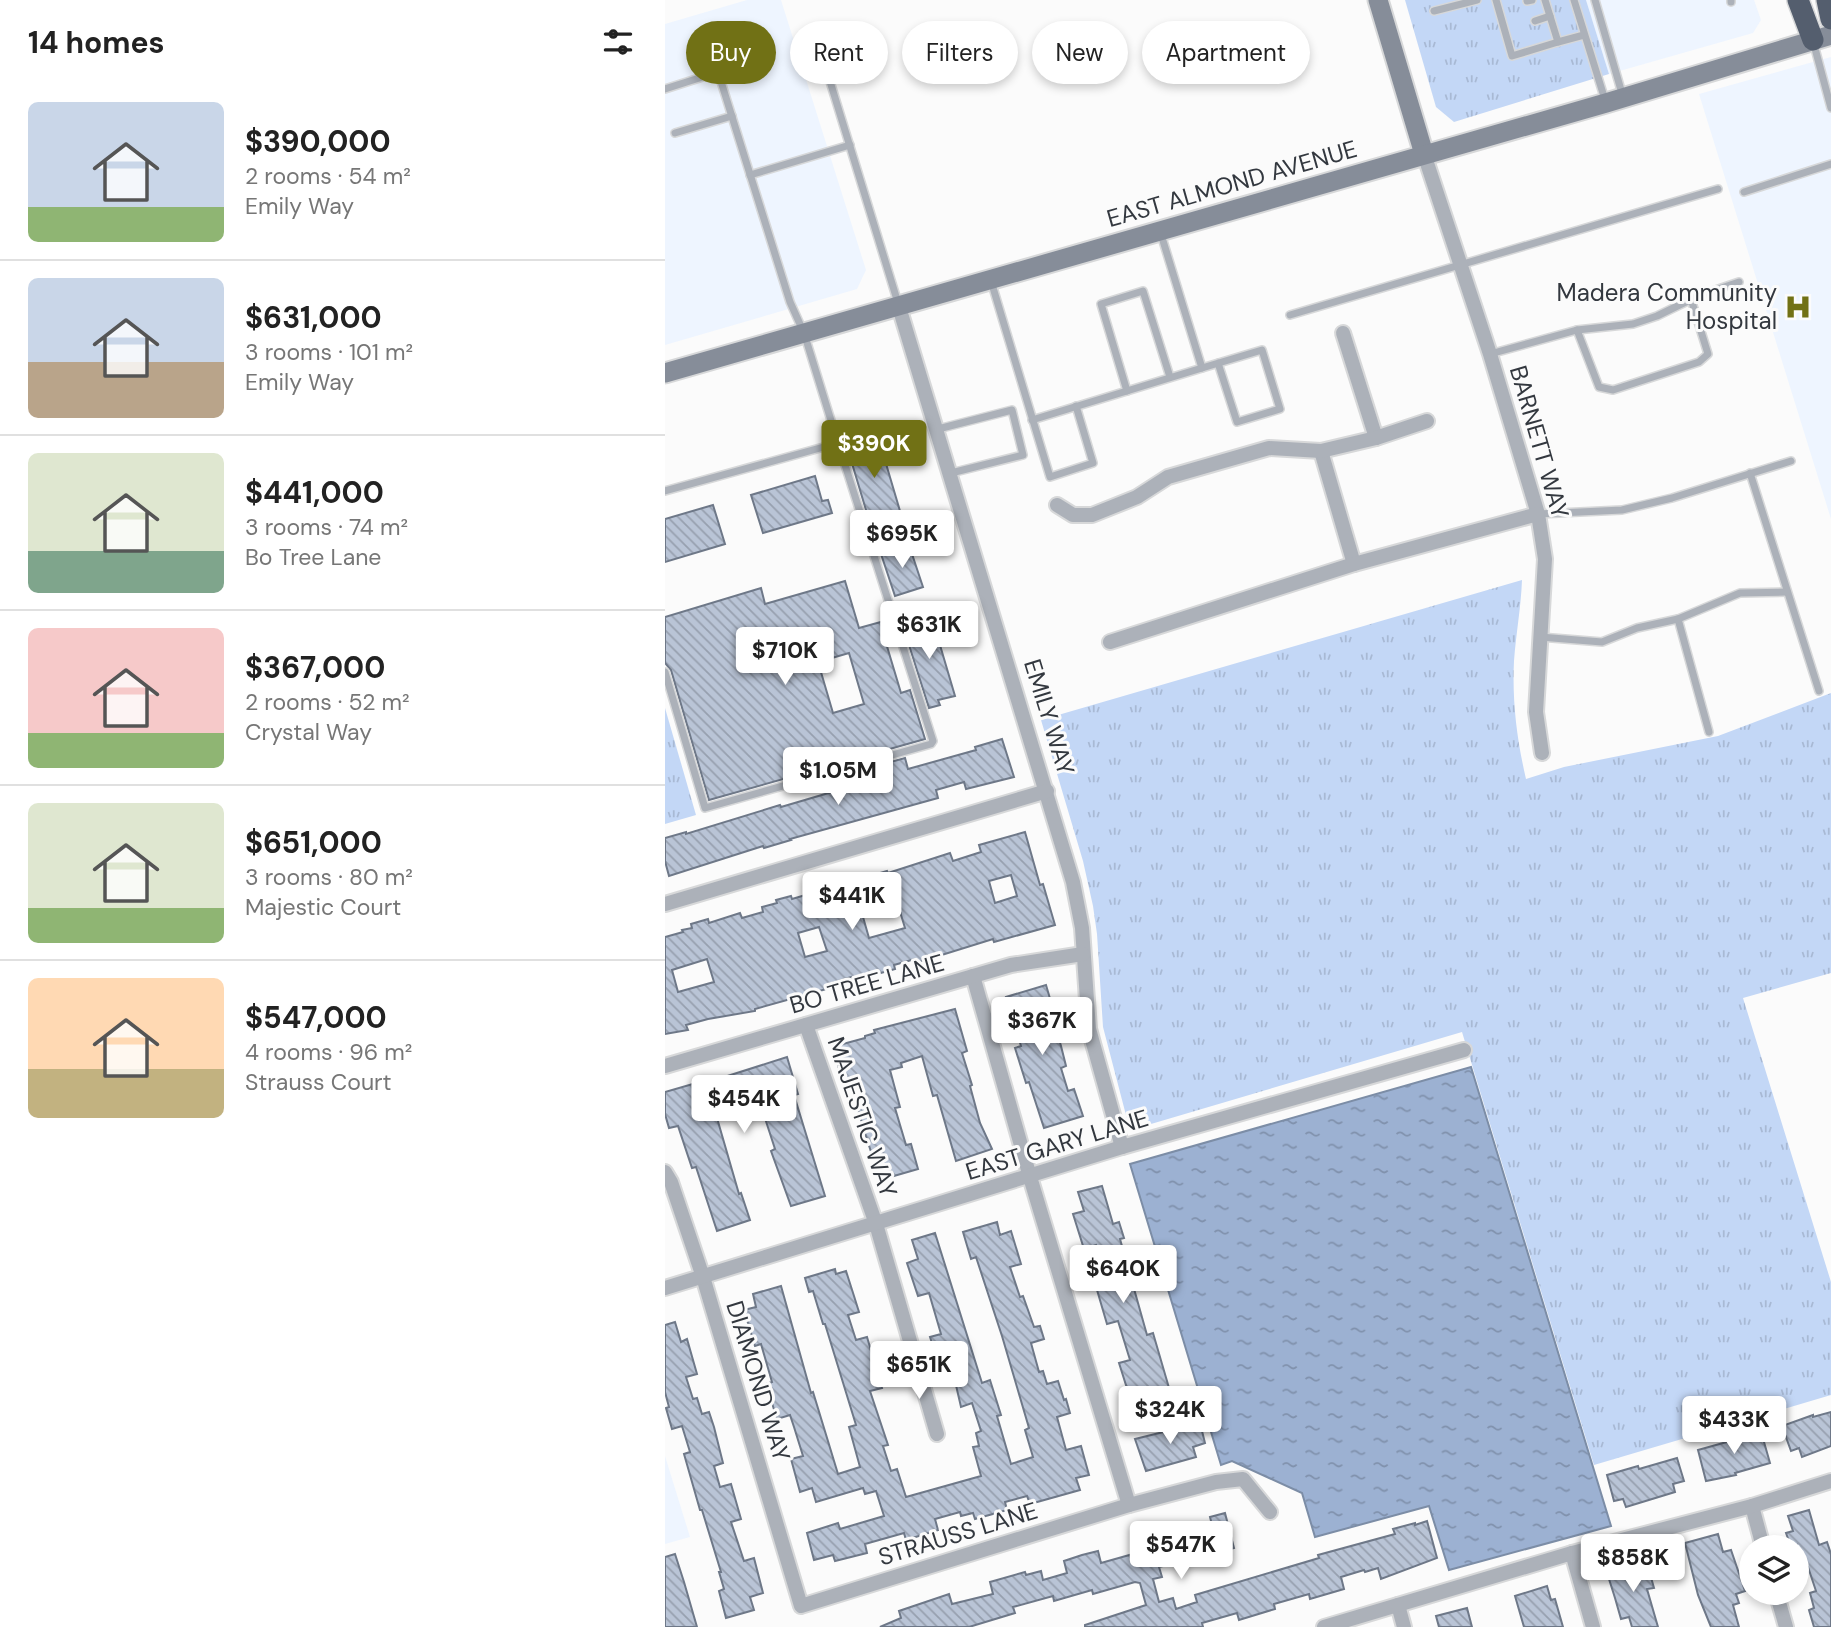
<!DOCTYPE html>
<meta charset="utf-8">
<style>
:root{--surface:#fff;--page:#f6f6f6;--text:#222;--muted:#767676;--line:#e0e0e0;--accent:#717115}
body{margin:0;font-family:"DM Sans",sans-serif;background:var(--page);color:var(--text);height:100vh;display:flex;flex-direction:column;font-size:26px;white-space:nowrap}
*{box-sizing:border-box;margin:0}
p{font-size:23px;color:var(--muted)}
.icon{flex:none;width:38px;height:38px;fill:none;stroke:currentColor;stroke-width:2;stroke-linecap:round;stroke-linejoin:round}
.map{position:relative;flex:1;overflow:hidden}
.drawer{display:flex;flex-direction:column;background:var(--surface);width:665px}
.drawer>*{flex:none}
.top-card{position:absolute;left:21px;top:21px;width:665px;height:63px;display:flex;gap:14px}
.buttons{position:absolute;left:1074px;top:1535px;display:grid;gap:14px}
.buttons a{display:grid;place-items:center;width:70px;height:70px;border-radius:50%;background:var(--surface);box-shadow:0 4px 10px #0003;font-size:35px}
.price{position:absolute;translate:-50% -60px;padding:0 16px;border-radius:7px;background:#fff;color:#222;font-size:23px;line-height:46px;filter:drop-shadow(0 2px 4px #0008)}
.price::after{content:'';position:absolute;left:50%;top:42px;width:21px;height:16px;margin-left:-10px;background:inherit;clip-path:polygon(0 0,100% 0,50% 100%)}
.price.selected{background:var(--accent);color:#fff}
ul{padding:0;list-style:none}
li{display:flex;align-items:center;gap:21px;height:175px;padding:0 28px}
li+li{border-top:2px solid var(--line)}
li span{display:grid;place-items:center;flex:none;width:196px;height:140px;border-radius:10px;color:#555}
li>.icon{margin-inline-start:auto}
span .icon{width:84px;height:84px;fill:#fffc;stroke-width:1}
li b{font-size:30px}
h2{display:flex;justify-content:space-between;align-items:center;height:84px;padding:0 28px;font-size:30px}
.chip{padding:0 24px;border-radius:32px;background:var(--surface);box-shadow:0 4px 10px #0003;font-size:24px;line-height:63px}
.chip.selected{background:var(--accent);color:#fff}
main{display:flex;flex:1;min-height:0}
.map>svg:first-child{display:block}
.built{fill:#eef5ff}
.grass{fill:url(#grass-tufts)}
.water{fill:url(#water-ripples);stroke:#7c8da6;stroke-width:2}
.building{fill:url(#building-back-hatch);stroke:#6e7888;stroke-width:2;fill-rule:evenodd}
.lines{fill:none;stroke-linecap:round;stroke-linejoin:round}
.service-casing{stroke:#d7d8d9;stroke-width:10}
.minor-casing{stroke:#d7d8d9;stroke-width:18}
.secondary-casing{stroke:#d7d8d9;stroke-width:23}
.motorway-casing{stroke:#d7d8d9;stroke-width:24}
.service{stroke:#acb1b9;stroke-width:7}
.minor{stroke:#acb1b9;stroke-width:14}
.secondary{stroke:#868d99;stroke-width:19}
.motorway{stroke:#545e6e;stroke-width:21}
.labels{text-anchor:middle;stroke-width:6;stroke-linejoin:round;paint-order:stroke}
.street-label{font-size:24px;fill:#33383f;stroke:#fbfbfb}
.poi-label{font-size:24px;fill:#33383f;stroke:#fbfbfb;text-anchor:end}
</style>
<main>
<section class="drawer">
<h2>14 homes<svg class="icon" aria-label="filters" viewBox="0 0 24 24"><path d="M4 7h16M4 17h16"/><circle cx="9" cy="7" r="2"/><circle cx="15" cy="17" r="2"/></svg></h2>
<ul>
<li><span style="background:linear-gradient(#c9d6e8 75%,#8fb573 0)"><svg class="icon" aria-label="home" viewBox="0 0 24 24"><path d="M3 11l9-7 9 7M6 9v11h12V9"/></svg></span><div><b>$390,000</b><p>2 rooms · 54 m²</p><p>Emily Way</p></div></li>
<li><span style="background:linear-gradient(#c9d6e8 60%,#b9a48a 0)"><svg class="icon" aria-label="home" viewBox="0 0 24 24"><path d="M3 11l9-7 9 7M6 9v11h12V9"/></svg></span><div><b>$631,000</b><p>3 rooms · 101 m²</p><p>Emily Way</p></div></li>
<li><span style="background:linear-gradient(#dfe7d0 70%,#7fa58c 0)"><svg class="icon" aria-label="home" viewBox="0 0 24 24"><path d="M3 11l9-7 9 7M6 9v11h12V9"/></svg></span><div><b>$441,000</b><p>3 rooms · 74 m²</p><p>Bo Tree Lane</p></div></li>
<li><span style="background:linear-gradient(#f6c9c9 75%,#8fb573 0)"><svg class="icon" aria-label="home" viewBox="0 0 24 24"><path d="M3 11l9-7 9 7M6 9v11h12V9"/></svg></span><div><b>$367,000</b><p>2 rooms · 52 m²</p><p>Crystal Way</p></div></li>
<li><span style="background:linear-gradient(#dfe7d0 75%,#8fb573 0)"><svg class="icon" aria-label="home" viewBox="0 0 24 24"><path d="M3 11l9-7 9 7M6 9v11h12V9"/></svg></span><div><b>$651,000</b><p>3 rooms · 80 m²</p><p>Majestic Court</p></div></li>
<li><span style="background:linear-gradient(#ffd9b3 65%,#c2b280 0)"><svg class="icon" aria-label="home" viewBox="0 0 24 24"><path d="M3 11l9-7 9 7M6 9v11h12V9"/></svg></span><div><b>$547,000</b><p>4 rooms · 96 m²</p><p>Strauss Court</p></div></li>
</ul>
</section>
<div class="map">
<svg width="1166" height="1627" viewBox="0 0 1166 1627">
<defs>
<pattern id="grass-tufts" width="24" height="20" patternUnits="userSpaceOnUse" patternTransform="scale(1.75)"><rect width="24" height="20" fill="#c3d7f6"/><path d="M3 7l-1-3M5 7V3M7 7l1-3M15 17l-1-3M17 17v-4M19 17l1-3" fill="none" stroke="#a8b9d4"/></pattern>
<pattern id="water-ripples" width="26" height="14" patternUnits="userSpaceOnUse" patternTransform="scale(1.75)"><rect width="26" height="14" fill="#9cb1d2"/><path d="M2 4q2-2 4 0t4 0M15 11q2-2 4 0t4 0" fill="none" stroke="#8091ac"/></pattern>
<pattern id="building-back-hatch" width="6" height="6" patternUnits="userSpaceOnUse" patternTransform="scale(1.75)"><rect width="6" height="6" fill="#b9c4d6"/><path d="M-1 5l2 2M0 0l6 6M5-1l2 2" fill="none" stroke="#97a0af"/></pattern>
</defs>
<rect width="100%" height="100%" fill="#fbfbfb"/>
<g class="built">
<polygon points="82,0 116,0 201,270 192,289 0,345 0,24"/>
<polygon points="921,0 1089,0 1096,20 1088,33 944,74"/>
<polygon points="1166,57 1166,519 1034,94"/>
<polygon points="0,1456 25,1537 0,1544"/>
</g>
<g class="grass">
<polygon points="740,0 921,0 944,74 789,122 771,107"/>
<path d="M857,580C856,607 851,634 849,661C847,701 852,740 861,779L899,767L1053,736L1166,693V973L1078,998L1166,1282V1395L929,1465L797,1032L486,1124L462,1119L438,1027L432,934L428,906L418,861L376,720Z"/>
<polygon points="0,708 31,815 0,824"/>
</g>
<polygon class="water" points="806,1067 946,1526 784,1570 764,1506 650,1537 637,1493 567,1461 556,1465 465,1164"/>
<g class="building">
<polygon points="214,440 235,511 204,520 183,450"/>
<polygon points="150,476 157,501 163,500 167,513 98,533 86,495"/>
<polygon points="48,505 60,544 0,562 0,519"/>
<polygon points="244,545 258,587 230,596 216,554"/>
<path d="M180,581L194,628L223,620L229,640L221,643L236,693L245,690L260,739L44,800L6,670L0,663V617L96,588L100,604ZM184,653L199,704L168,713L153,662Z"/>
<polygon points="267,618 290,696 273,700 275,705 264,708 237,623 248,620 249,623"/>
<polygon points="337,739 349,777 301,789 299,782 271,790 273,798 125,839 126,840 99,848 98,846 4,876 0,861 0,838 21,832 21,834 115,805 116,807 218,777 215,765 240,758 243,769 311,750 310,747"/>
<path d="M360,832L375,885L378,884L390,925L329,942L328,939L251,963L250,959L229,965L230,969L187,981L186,977L164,984L165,988L90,1009V1011L43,1019L21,1025L23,1030L0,1034V937L18,932L17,930L27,928L26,924L43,919L44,923L75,913L77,918L98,912L97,907L112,903L111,900L126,896L127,899L222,871L223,873L285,853L288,861L316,852L314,845ZM346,875L352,896L330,903L324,881ZM233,905L240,928L204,938L198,917ZM154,927L162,951L140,957L133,933ZM42,959L49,982L13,992L7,970Z"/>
<polygon points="381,985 389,1012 380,1015 388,1037 393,1036 396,1046 401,1066 396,1068 403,1091 409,1089 418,1116 379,1128 364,1082 361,1083 350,1048 356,1046 341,997"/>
<polygon points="290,1009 302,1051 297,1053 307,1085 305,1086 315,1123 327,1149 291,1161 272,1095 268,1096 257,1056 236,1063 237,1067 225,1070 235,1107 230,1108 241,1145 246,1144 253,1169 215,1180 200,1133 197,1134 195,1124 197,1123 186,1086 179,1087 167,1043 177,1040 178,1044 200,1038 200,1036 210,1033 209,1030"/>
<polygon points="122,1057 133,1094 129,1095 160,1196 126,1206 106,1151 110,1149 95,1103 63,1113 52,1118 74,1194 76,1193 85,1220 52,1231 31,1167 27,1168 13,1126 4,1128 0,1114 0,1092 52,1077 53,1079"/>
<polygon points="437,1186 448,1224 454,1222 459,1238 455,1239 482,1335 488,1333 509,1405 477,1415 472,1399 466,1401 454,1363 465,1360 453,1321 442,1324 432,1290 444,1286 431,1245 419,1249 408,1214 419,1211 413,1192"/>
<polygon points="332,1222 335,1235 346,1231 356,1264 345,1267 355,1297 358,1296 369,1327 375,1326 379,1339 366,1343 374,1372 378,1371 382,1384 393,1381 399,1400 401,1399 405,1413 392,1417 401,1450 416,1446 424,1475 411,1478 415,1490 365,1504 362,1496 340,1502 342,1510 310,1519 308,1513 296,1516 295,1512 270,1519 273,1530 241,1540 239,1533 200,1544 202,1553 170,1561 168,1555 149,1560 142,1533 173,1523 175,1529 219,1516 211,1491 200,1494 198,1488 151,1502 147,1488 135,1492 126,1459 138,1456 129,1427 125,1415 112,1419 101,1384 107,1382 96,1344 90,1346 79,1310 91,1307 88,1294 116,1286 146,1393 148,1392 173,1474 195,1467 184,1427 191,1425 160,1324 158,1324 148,1291 144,1292 140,1278 170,1269 171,1274 181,1271 189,1296 194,1312 183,1315 191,1340 202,1337 217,1388 205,1391 223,1445 218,1446 226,1471 232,1469 241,1497 316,1476 308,1447 314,1446 311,1433 316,1431 307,1403 296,1407 287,1368 276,1371 265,1337 276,1334 264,1293 253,1296 242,1263 253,1259 247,1240 270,1233 317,1383 325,1380 336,1415 332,1416 346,1464 368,1457 360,1430 364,1428 337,1336 311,1257 306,1259 298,1232"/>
<polygon points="10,1322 16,1342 22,1339 32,1374 21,1377 28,1399 32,1398 37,1414 44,1412 49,1427 58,1463 49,1466 55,1487 66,1484 76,1519 66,1522 79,1561 89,1558 98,1593 85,1597 89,1610 61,1618 54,1591 59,1589 54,1572 56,1572 37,1510 35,1510 19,1454 25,1452 17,1426 7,1429 1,1408 4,1407 0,1392 0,1325"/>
<polygon points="1166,1412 1166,1446 1137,1457 1134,1448 1126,1451 1117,1426 1148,1415 1148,1417"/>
<polygon points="535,1423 540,1443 528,1447 531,1457 481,1471 470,1439"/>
<polygon points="1095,1428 1105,1463 1070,1473 1071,1475 1041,1481 1033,1450 1069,1440 1068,1436"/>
<polygon points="1012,1458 1019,1481 1008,1484 1010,1492 961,1507 958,1499 949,1501 942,1475 973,1466 974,1469"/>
<polygon points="1144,1510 1154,1545 1162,1542 1166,1554 1166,1627 1149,1627 1144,1610 1149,1608 1145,1593 1151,1591 1143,1567 1135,1570 1132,1563 1132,1545 1126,1547 1121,1533 1128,1531 1123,1516"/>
<polygon points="560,1513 569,1548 494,1567 497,1577 488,1579 494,1602 508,1598 511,1609 532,1602 530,1595 654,1558 653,1555 730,1534 728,1529 750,1523 750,1525 762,1521 772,1558 716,1579 713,1568 700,1572 699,1570 676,1577 679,1589 645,1599 644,1594 609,1604 610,1609 574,1620 572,1613 537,1623 538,1627 420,1627 420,1625 481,1605 475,1583 470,1582 428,1594 427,1590 389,1601 388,1596 348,1607 350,1613 304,1627 215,1627 236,1618 234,1611 284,1594 287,1604 328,1594 325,1582 360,1572 361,1575 376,1571 378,1580 402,1573 399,1561 417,1555 433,1551 436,1563 475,1552 471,1540 505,1531 507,1538 520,1534 521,1537 548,1529 545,1517"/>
<polygon points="1053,1534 1058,1552 1066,1550 1080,1591 1071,1594 1074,1603 1068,1605 1074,1627 1046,1627 1033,1595 1020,1543"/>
<polygon points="10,1554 19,1582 32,1627 0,1627 0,1557"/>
<polygon points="973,1557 978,1576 985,1574 989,1588 982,1589 993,1627 967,1627 964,1617 956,1619 950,1598 944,1579 952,1577 948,1564"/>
<polygon points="882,1586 886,1600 890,1599 898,1627 859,1627 850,1596"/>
<polygon points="802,1608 807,1627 774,1627 771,1616"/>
</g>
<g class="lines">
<g class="service-casing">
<g id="service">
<polyline points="831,0 847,56 893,42"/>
<polyline points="880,0 893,42 919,35"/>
<polyline points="909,0 941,103"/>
<polyline points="930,0 958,97"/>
<polyline points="1066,0 1066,2"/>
<polyline points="862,1 867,0"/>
<polyline points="769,11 812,0"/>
<polyline points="870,21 885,16"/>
<polyline points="152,39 233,303"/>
<polyline points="1148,41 1166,108"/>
<polyline points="0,89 53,72 125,302 139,333 173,443 0,491"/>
<polyline points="10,133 67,116"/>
<polyline points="85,175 185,145"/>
<polyline points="1079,192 1166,164"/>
<polyline points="495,231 537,368"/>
<polyline points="326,281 385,477 428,463 411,406"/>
<polyline points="625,315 1053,189"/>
<polyline points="912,330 934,387 948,390 1034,362 1043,354 1026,299"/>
<polyline points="825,354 912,330 968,324 992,316 1033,296 1074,282"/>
<polyline points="462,391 436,304 478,291 505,377"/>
<polyline points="367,420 537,368 597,350 615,409 572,422 553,363"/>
<polyline points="273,429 347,410 358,455 286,473"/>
<polyline points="1085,473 1154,691"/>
<polyline points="873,514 957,510 1007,498 1126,461"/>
<polyline points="1013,619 1044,732"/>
<polyline points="875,637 937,642 972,628 1013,619 1075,593 1122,592"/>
<polyline points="0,672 40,808 266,744 268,741 173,443"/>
</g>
</g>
<g class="minor-casing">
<g id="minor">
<polyline points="759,154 825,354 873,514 880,559 871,712 877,753"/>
<polyline points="234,307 408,882 417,928 424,1029 457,1147"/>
<polyline points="678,333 711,438"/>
<polyline points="656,451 689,564"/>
<polyline points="392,505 408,515 427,515 472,497 503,477 604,448 656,451 711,438 762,421"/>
<polyline points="445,642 689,564 873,514"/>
<polyline points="0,904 382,791"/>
<polyline points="308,976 365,1177 464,1505"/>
<polyline points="141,1025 211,1224 272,1434"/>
<polyline points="0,1066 346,965 418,954"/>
<polyline points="0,1172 6,1182 38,1277 136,1606 464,1505 551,1482 578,1479 605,1512"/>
<polyline points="0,1288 457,1147 799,1050"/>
<polyline points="1087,1506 1098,1547"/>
<polyline points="907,1553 928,1627"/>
<polyline points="1111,1592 1121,1627"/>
<polyline points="733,1605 739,1627"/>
<polyline points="659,1627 907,1553 1087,1506 1166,1481"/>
</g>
</g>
<g class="secondary-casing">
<g id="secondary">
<polyline points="713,0 759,154"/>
<polyline points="0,373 941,103 1166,35"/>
</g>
</g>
<g class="motorway-casing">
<g id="motorway">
<polyline points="1133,0 1148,40"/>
<polyline points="1162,0 1166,19"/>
</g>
</g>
<use href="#service" class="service"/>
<use href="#minor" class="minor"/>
<use href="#secondary" class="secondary"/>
<use href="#motorway" class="motorway"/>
</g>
<defs>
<g id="hospital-bare" transform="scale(2.1)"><path d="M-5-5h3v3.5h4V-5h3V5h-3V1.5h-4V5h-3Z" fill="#717115" stroke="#fbfbfb" stroke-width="2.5" paint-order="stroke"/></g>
</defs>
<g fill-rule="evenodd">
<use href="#hospital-bare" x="1133" y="307"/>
</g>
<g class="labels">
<g class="street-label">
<text transform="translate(567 184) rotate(-16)" y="8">EAST ALMOND AVENUE</text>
<text transform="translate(874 442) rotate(74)" y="8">BARNETT WAY</text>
<text transform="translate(384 717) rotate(73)" y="8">EMILY WAY</text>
<text transform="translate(202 984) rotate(-16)" y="8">BO TREE LANE</text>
<text transform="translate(197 1117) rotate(71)" y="8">MAJESTIC WAY</text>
<text transform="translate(392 1145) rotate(-17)" y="8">EAST GARY LANE</text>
<text transform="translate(93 1381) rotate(73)" y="8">DIAMOND WAY</text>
<text transform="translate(293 1534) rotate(-17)" y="8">STRAUSS LANE</text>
</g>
<g class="poi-label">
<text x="1112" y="301">Madera Community<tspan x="1112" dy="28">Hospital</tspan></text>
</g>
</g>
</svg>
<div class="buttons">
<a><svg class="icon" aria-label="layers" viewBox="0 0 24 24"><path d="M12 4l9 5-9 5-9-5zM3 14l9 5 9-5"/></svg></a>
</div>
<b class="price selected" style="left:209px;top:480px">$390K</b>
<b class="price" style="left:237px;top:570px">$695K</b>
<b class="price" style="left:264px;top:661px">$631K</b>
<b class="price" style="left:120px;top:687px">$710K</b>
<b class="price" style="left:173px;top:807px">$1.05M</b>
<b class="price" style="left:187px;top:932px">$441K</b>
<b class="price" style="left:377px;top:1057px">$367K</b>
<b class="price" style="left:79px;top:1135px">$454K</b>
<b class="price" style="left:458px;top:1305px">$640K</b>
<b class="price" style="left:254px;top:1401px">$651K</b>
<b class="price" style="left:505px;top:1446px">$324K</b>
<b class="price" style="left:1069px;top:1456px">$433K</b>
<b class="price" style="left:516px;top:1581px">$547K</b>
<b class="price" style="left:968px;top:1594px">$858K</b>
<div class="top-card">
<a class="chip selected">Buy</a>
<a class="chip">Rent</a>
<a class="chip">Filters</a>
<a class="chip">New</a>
<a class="chip">Apartment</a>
</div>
</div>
</main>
